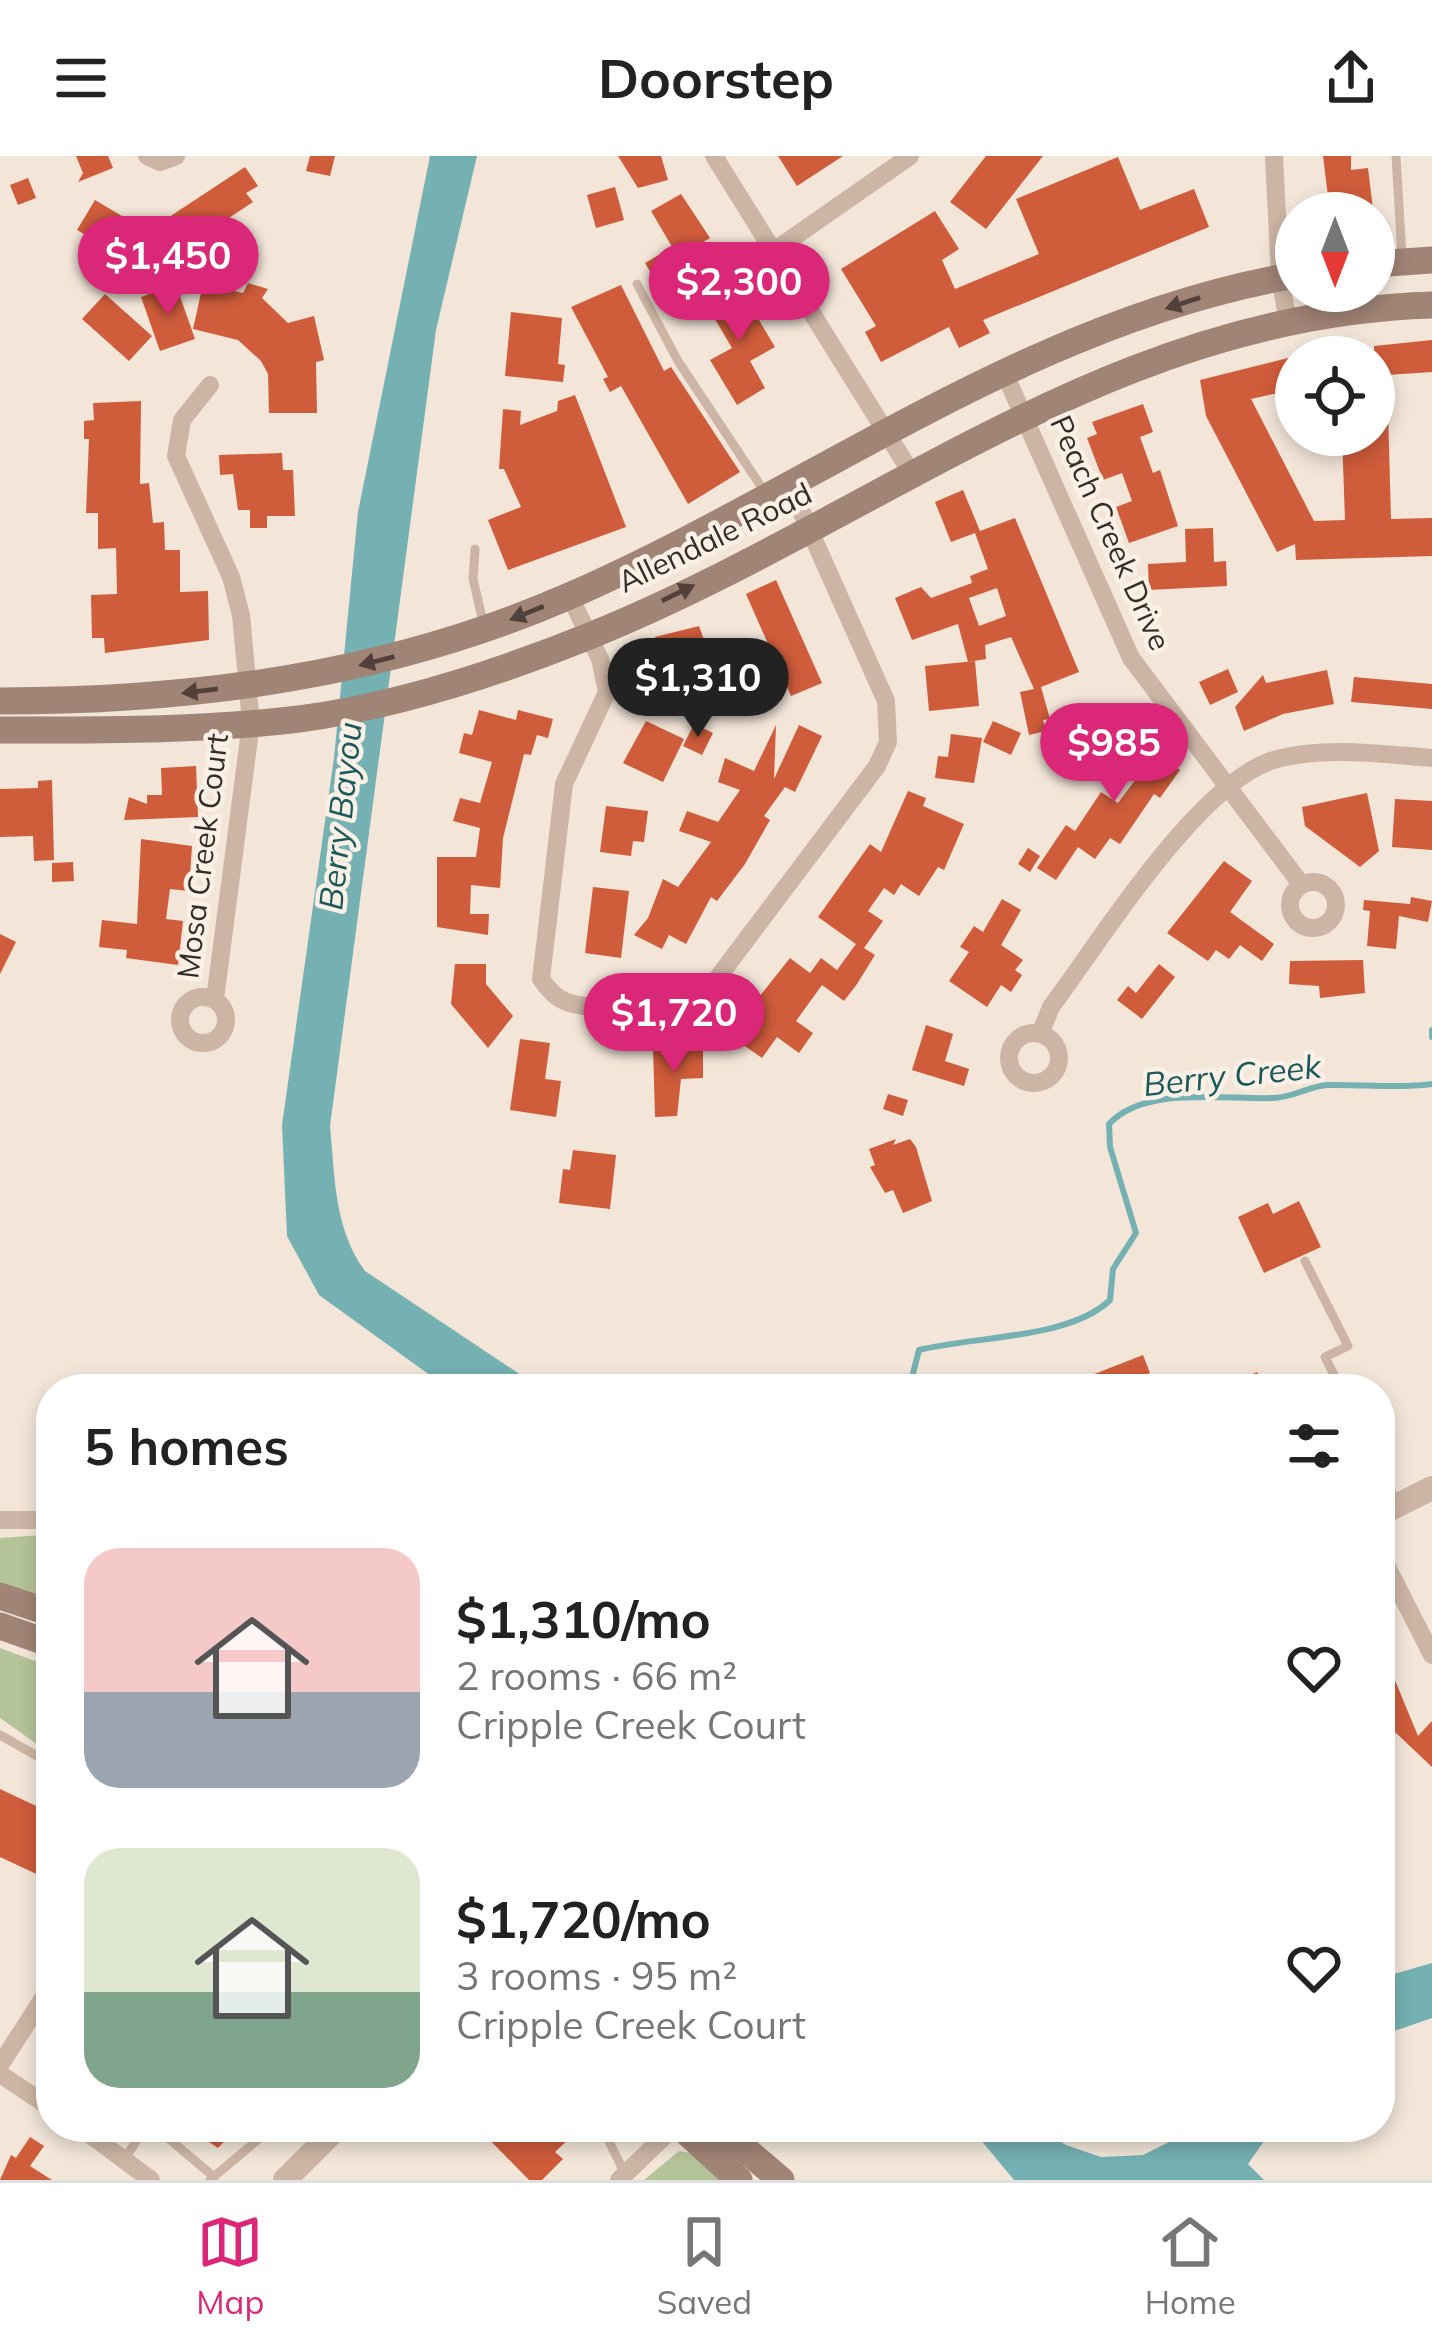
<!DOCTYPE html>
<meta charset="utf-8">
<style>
:root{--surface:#fff;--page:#f2f2f2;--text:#222;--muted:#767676;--line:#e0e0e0;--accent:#db2777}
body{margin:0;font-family:Mulish,sans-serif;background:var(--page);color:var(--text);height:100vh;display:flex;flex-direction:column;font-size:45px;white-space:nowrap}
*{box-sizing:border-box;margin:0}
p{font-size:39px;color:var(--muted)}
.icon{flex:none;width:66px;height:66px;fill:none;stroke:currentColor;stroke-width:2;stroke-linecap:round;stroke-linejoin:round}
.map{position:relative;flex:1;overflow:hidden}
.panel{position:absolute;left:36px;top:1218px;width:1359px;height:768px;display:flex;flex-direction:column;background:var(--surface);border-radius:48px;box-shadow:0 6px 18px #0003}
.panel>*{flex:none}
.needle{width:78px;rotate:180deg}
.fabs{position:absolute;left:1275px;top:36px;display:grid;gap:24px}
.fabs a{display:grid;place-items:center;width:120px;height:120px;border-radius:50%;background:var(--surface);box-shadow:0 6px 18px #0003;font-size:60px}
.price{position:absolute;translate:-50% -102px;padding:0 27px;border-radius:42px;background:var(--accent);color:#fff;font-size:39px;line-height:78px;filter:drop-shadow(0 3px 6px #0008)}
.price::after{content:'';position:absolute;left:50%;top:72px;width:36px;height:27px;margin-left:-18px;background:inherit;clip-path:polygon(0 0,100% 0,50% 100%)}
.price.on{background:#222;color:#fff}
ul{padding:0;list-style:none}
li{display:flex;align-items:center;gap:36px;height:300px;padding:0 48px}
li span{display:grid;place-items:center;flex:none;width:336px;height:240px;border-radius:36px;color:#555}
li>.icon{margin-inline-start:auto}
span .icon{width:144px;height:144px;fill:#fffc;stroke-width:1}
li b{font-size:51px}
h2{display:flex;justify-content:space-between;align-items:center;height:144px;padding:0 48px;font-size:51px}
header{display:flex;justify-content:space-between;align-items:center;height:156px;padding:0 48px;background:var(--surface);font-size:54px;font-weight:700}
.tab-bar{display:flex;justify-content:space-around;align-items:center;height:168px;border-top:3px solid var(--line);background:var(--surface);font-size:33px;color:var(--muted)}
.tab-bar a{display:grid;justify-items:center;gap:6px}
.tab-bar .on{color:var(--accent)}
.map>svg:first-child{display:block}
.green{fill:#b5c398}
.water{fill:#75b1b2}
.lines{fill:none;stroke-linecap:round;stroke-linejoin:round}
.stream{stroke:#75b1b2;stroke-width:6}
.building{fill:#cf5c3b;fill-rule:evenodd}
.service{stroke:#ccb5a4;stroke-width:9}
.minor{stroke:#ccb5a4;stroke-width:18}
.tertiary{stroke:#ccb5a4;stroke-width:24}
.secondary{stroke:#a08475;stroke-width:27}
.oneway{fill:#51413a}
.labels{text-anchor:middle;stroke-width:9;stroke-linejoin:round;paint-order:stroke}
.street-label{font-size:30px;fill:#372b26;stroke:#faf0e5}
.water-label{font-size:33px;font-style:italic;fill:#19585b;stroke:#faf0e5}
</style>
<header><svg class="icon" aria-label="menu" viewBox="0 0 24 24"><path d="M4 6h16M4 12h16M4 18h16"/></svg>Doorstep<svg class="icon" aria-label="share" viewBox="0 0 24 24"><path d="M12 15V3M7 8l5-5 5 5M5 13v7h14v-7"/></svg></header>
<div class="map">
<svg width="1432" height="2024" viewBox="0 0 1432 2024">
<rect width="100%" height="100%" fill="#f3e6d9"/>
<g class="green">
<polygon points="42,1379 51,1381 51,1443 0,1427 0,1382"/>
<polygon points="0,1492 51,1511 51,1598 0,1562"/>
<polygon points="679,1995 691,1997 722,2024 644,2024"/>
</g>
<g class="water">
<path d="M430,0H477L436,174L330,970C335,1021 334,1073 365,1115L542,1233H449L319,1139L287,1080L282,969L334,602L358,356Z"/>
<polygon points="1432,1807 1432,1862 1380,1880 1380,1822"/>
<polygon points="970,1971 1037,1971 1066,1989 1101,2001 1143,1999 1199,1971 1274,1971 1248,2008 1264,2024 1014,2024"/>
</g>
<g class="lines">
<g class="stream">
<polyline points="1432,874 1432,881"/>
<path d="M909,1233L919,1194C975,1180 1070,1183 1110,1144L1113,1113L1136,1077L1110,991L1109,968C1145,929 1225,944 1273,942C1292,942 1309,930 1328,929C1364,928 1396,933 1432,928"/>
</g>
</g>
<g class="building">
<polygon points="76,0 108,0 113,12 78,26 83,17"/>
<polygon points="310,0 335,0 330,20 306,15"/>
<polygon points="618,0 661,0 668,24 638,32"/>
<polygon points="778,0 843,0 797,30"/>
<polygon points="986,0 1043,0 986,73 950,46"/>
<polygon points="1323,0 1351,0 1351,14 1368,12 1373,53 1330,57"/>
<polygon points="1118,1 1140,54 1194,33 1209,71 983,164 990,177 959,192 949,171 881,206 865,176 876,170 841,113 935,55 959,93 942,104 955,133 1039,98 1016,43"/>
<polygon points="245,11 258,30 246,37 253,46 179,95 160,67"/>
<polygon points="28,22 36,42 18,49 10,29"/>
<polygon points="615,31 624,64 596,72 587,39"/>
<polygon points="681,38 710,82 678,101 651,55"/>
<polygon points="95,44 142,72 117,114 101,104 108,92 77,74"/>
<polygon points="662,97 674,117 657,127 645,107"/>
<polygon points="248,127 268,133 262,142 288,167 314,160 324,204 316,206 317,257 269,257 268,218 261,205 238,184 193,173 203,128 243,137"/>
<polygon points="176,129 195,183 160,195 141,141"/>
<polygon points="621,129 664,215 671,211 740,316 688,348 621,230 610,236 603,223 608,221 571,151"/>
<polygon points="738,129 775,191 750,205 765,232 737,249 710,204 732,192 706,148"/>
<polygon points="105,138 152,180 129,205 82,163"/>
<polygon points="511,156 562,162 558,208 565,209 563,226 505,220"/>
<polygon points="1432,184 1432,216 1387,219 1391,363 1432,362 1432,400 1296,404 1295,388 1277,396 1206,260 1200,224 1296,200 1296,233 1251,243 1314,365 1345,364 1342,279 1374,279 1374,190"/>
<polygon points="575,239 626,371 508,414 488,364 521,351 504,313 499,313 503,253 521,255 520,269 557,255 558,245"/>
<polygon points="141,245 140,328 149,327 153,367 164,366 165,394 180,394 180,436 208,435 209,484 105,497 104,482 92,482 91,439 117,438 116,392 98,393 98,357 86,357 89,283 84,283 84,265 94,264 93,247"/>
<polygon points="1143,248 1153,276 1140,281 1153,317 1160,314 1178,370 1129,387 1116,351 1132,345 1122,317 1103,324 1087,282 1097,278 1092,266"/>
<polygon points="282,297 283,314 293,314 295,360 267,360 267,372 250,372 250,354 238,354 233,318 220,319 219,299"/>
<path d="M963,334L980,375L1015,362L1079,516L1041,531L1050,563L1043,564L1046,575L1029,579L1020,536L1034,533L1011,481L985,489L986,503L968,506L958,468L912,484L895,442L921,431L931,442L972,427L970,420L988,413L975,377L951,386L935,346ZM997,432L1006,460L979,470L969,442Z"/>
<polygon points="1213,372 1214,406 1226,405 1227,430 1149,434 1148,408 1186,406 1185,373"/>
<polygon points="776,424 822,527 791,540 746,438"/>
<polygon points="699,470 709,497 688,505 696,526 678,533 674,523 628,533 626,513 662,501 655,481"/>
<polygon points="975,505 979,550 929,555 925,510"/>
<polygon points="1228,513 1238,536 1210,549 1199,526"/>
<polygon points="1327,514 1334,548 1283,558 1244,575 1235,551 1263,519 1266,527"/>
<polygon points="1354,521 1432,528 1432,553 1351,546"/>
<polygon points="479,554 516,564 518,554 553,563 548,582 537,579 531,599 524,598 503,682 500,732 471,729 470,758 489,758 488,779 437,771 437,701 476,701 480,672 453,665 460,642 480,647 492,606 459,597 464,577 472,579"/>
<polygon points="646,565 684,583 663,626 623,607"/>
<polygon points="993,565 1021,577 1011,599 983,586"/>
<polygon points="1124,565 1180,614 1160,642 1154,638 1120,688 1110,682 1095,703 1078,691 1056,724 1037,712 1066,669 1075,675 1101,636 1118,647 1139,619 1125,609 1133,597 1112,581"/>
<polygon points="694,568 713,577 702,599 683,590"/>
<polygon points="776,569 774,623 799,569 822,580 795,636 785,631 764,660 770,664 745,708 717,745 711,741 686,788 669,779 662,793 634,779 648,762 663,723 678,731 711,686 679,675 687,655 718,666 740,634 718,626 725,602 754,615"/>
<polygon points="951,578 982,582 974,627 935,622 938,600 948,601"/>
<polygon points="196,610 198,661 124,664 129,641 147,648 147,639 162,639 161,612"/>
<polygon points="52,624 54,704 34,705 33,680 0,681 0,633 38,632 38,625"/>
<polygon points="908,635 926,642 923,650 964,668 944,714 938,711 919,740 901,728 894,739 884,732 868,755 883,765 864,792 875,799 857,828 844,845 822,829 796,865 813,877 799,897 777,881 762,902 729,879 790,802 810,817 821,802 837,814 856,788 818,761 870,688 881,696"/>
<polygon points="1367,637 1379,695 1360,711 1305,670 1302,651"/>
<polygon points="1395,643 1432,645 1432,694 1392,691"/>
<polygon points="606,650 648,655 644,686 633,685 631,700 600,696"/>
<polygon points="141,683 192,690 189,735 170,733 166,763 183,765 178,809 126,802 127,794 99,791 102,764 137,768"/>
<polygon points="1028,692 1040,700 1030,716 1018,708"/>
<polygon points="1224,705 1252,725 1230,756 1274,788 1262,805 1240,789 1229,803 1216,794 1208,805 1167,777"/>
<polygon points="73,706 74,725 52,726 52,707"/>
<polygon points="593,731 629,735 621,802 585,797"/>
<polygon points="1411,741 1432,745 1428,766 1399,760 1396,793 1367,790 1370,755 1363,754 1364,744 1410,748"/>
<polygon points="1002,743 1021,754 1001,789 1023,804 1015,814 1022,819 1011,836 1001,829 987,851 949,825 969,796 960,791 974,770 983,776"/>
<polygon points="0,778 16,786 0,818"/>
<polygon points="1363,804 1365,837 1320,842 1319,830 1289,828 1290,805"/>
<polygon points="455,808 486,808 486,828 513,860 488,892 451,848"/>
<polygon points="1159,808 1175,821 1142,863 1117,844 1128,830 1136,837"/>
<polygon points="926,869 953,878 945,905 969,913 964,930 912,914"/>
<polygon points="520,883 550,887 545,923 561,925 556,961 510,954"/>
<polygon points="703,890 703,922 681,923 677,960 655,961 653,891"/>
<polygon points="888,938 908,944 903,960 883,953"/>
<polygon points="896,983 893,989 910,983 916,991 932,1045 903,1057 893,1034 885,1037 870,1011 875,1009 869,993"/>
<polygon points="573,994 616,999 610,1053 559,1047 563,1013 570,1014"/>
<polygon points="1299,1045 1321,1091 1264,1117 1238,1061 1268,1047 1273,1058"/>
<polygon points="1143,1199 1150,1217 1108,1233 1056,1233"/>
<polygon points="1257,1216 1266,1233 1223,1233"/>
<polygon points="1380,1488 1418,1580 1432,1565 1432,1611 1395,1576 1390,1578 1380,1555"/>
<polygon points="0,1633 51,1657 51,1711 45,1722 0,1701"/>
<polygon points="186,1971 238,1971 218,1992"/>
<polygon points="477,1971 561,1971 571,1981 555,1996 563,2003 542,2024 529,2024"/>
<polygon points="30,1981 44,1990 30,2010 52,2024 0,2024 11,1999 16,2002"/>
</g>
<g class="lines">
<g class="service">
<polyline points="1396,0 1402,100"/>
<polyline points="637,128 678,205 766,338"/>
<polyline points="475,393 473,423 484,470"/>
<polyline points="1305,1105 1348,1190 1325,1201 1341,1233"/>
<polyline points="1380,1313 1398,1349"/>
<polyline points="0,1579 51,1608"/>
<polyline points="155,1971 213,2020"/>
<polyline points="602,1971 625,2018"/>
<polyline points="126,2001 145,1971"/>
<polyline points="210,2024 273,1971"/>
</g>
<g class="minor">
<polyline points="147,0 160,6 176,0"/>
<polyline points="714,0 912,318"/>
<polyline points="1274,0 1280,121 1288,166"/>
<polyline points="771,97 910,0"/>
<polyline points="1004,216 1131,502 1301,728"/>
<polyline points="210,229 182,264 176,300 231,421 241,459 251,567 215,843"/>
<path d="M570,440L600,503L607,536L564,628L541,823C549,834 556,843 570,847C603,857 686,846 713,828L877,610L888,586L886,545L790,330"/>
<circle cx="1313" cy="749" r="23"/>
<circle cx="203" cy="864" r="23"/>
<circle cx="1034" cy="902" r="25"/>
<path d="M1040,878L1051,851C1099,787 1200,623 1277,603C1327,590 1382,598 1432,602"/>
<polyline points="0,1364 51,1364"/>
<polyline points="1380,1397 1432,1499"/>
<polyline points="0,1909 51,1830"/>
<polyline points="0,1918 51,1952"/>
<polyline points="80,1971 151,2024"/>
<polyline points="619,2024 674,1971"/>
</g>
<g class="tertiary">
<polyline points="1380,1358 1432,1332"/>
<polyline points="285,2024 338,1971"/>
</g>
<g class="secondary">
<polyline points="1374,108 1432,104"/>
<path d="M0,545C195,545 387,519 567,441C810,335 1030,164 1296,119"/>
<path d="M0,574C100,574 200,575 299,563C397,550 495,518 587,481C873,366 1109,158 1432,149"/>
<polyline points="0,1440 51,1457"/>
<polyline points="0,1470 51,1488"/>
<polyline points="681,1971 739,2024"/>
<polyline points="719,1971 781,2024"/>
</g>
</g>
<defs><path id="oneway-solid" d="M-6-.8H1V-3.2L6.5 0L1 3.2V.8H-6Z" transform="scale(3)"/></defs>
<g class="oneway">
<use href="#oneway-solid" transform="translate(1183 147) rotate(162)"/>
<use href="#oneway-solid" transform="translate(678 437) rotate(-26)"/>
<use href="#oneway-solid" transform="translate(527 457) rotate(158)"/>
<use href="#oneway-solid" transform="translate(377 505) rotate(166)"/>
<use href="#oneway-solid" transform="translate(200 535) rotate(173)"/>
</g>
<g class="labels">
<g class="street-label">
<text transform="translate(1110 377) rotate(66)" y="10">Peach Creek Drive</text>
<text transform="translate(715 382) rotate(-26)" y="10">Allendale Road</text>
<text transform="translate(203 700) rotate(-83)" y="10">Mosa Creek Court</text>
</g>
<g class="water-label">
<text transform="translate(340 660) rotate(-84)" y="12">Berry Bayou</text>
<text transform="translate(1232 919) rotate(-6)" y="12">Berry Creek</text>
</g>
</g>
</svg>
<div class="fabs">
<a><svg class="needle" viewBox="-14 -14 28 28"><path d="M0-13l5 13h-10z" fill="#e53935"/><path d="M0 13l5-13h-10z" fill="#767676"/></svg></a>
<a><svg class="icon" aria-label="locate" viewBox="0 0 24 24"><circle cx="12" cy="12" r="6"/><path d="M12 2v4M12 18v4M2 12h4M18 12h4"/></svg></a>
</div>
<b class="price" style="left:168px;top:162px">$1,450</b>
<b class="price" style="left:739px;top:188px">$2,300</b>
<b class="price on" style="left:698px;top:584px">$1,310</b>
<b class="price" style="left:1114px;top:649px">$985</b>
<b class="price" style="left:674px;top:919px">$1,720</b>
<section class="panel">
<h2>5 homes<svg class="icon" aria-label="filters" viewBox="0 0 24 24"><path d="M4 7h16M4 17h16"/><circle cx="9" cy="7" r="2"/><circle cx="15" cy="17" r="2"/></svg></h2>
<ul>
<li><span style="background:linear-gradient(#f6c9c9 60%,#9aa5b1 0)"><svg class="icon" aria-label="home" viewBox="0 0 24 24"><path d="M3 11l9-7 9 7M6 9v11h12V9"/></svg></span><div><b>$1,310/mo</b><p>2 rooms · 66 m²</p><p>Cripple Creek Court</p></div><svg class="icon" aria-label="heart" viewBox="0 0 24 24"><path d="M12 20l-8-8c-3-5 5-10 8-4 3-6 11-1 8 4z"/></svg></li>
<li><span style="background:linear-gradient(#dfe7d0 60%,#7fa58c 0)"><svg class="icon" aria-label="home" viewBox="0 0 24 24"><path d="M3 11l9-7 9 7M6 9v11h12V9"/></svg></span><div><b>$1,720/mo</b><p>3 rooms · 95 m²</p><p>Cripple Creek Court</p></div><svg class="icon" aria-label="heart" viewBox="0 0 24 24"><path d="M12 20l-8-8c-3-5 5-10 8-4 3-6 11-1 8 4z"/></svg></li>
</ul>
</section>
</div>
<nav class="tab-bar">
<a class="on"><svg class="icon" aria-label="map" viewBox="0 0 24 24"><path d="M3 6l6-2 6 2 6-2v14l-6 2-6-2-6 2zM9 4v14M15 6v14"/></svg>Map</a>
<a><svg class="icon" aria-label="saved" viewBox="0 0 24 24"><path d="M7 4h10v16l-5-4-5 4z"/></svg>Saved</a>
<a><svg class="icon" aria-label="home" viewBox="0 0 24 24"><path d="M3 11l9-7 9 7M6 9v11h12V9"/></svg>Home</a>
</nav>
